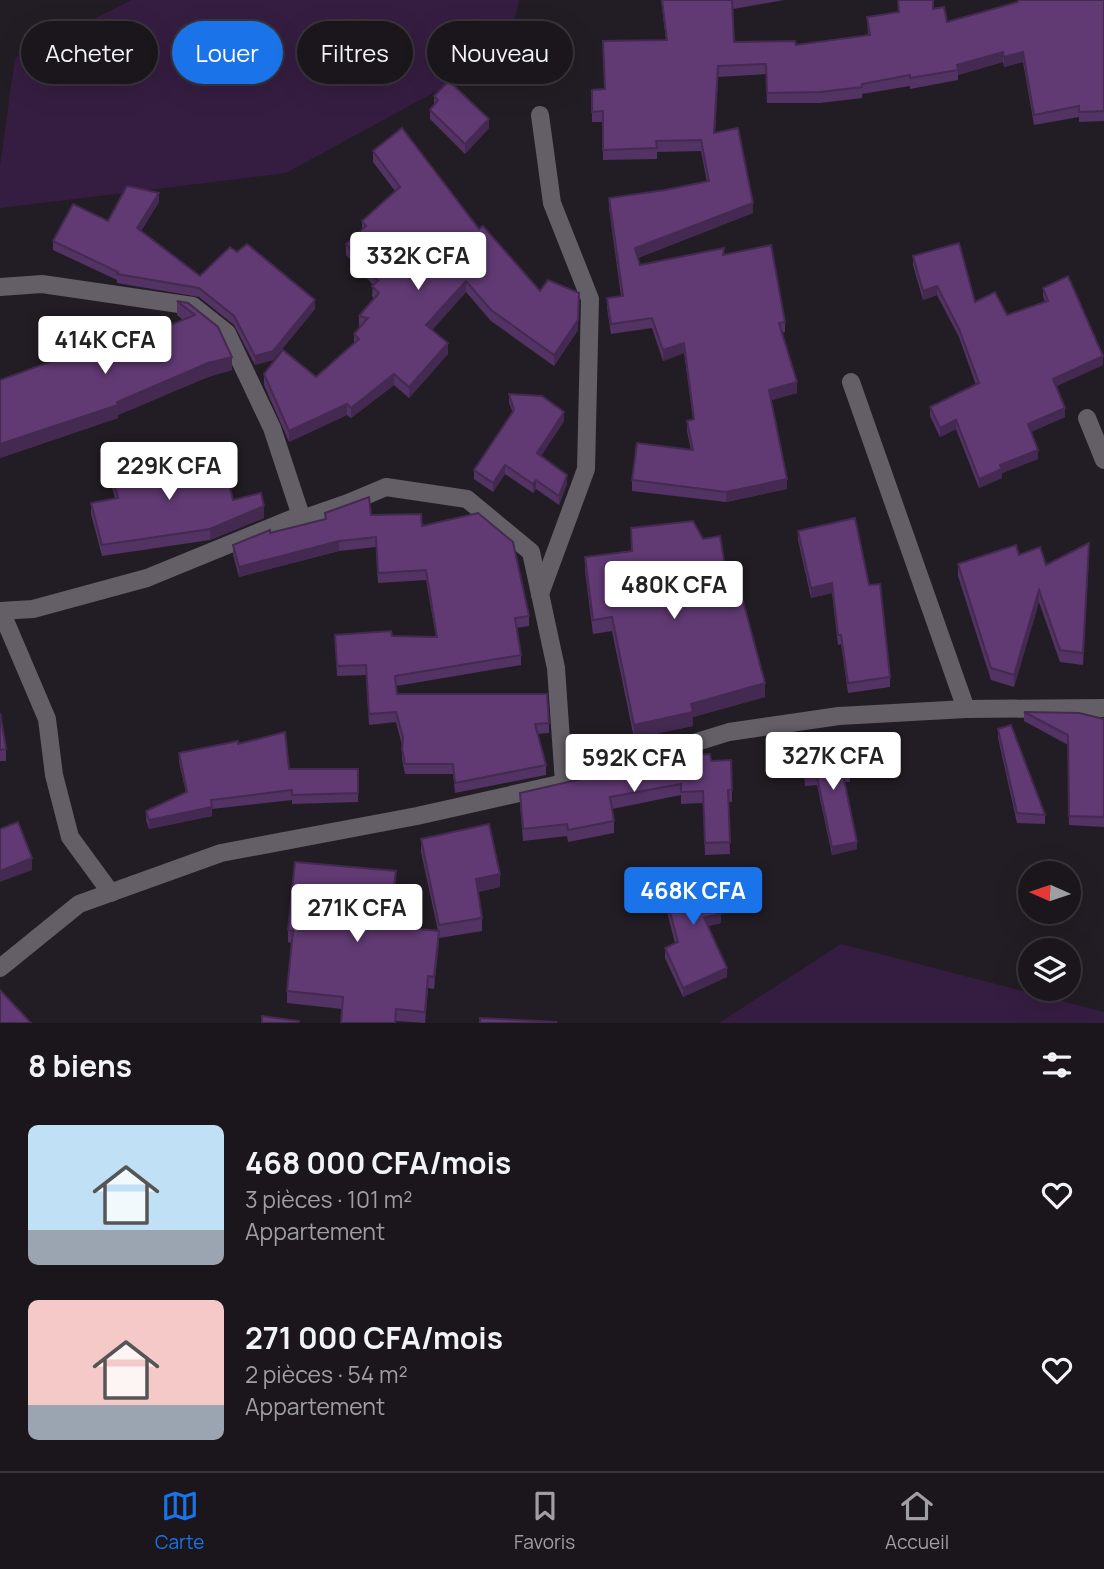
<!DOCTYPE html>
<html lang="fr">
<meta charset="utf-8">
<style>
:root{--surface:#1a161b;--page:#231f24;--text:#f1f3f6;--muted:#9f9fa3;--line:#38353a;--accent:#1a73e8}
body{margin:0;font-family:Manrope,sans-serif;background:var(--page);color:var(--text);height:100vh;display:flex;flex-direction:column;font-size:26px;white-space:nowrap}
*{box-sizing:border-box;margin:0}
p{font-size:23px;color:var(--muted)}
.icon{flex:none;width:38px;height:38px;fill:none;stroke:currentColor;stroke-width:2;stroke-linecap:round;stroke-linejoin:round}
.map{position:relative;height:1023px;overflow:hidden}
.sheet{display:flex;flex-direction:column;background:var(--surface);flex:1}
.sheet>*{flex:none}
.guide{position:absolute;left:21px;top:21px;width:700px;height:63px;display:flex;gap:14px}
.needle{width:46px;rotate:273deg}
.buttons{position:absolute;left:1018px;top:861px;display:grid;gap:14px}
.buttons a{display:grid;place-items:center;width:63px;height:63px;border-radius:50%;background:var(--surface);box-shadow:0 7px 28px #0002,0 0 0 2px var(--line);font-size:35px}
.price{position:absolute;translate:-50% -60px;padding:0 16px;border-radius:7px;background:#fff;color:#222;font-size:23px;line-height:46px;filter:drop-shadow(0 2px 4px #0008)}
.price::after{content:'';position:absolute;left:50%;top:42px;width:21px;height:16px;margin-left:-10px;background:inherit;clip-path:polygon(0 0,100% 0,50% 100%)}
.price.on{background:var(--accent);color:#fff}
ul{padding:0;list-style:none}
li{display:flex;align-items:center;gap:21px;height:175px;padding:0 28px}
li span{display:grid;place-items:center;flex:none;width:196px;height:140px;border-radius:10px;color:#555}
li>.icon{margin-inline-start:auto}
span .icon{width:84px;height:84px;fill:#fffc;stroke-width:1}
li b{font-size:30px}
h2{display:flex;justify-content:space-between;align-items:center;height:84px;padding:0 28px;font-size:30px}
.chip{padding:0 24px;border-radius:32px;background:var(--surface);box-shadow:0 7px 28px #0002,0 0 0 2px var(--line);font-size:24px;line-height:63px}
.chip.on{background:var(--accent);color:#fff}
.tabs{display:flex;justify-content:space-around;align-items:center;height:98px;border-top:2px solid var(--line);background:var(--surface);font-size:19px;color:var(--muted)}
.tabs a{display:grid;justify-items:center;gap:4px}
.tabs .on{color:var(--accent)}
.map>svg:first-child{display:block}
.green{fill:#351d41}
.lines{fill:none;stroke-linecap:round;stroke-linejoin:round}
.minor{stroke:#645e67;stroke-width:18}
.wall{fill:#533264}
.shaded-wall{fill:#442951}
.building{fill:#613a74;stroke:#442951;stroke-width:2}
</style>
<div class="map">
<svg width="1104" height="1023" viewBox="0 0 1104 1023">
<rect width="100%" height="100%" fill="#221d24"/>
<g class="green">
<polygon points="132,0 519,0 508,52 286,173 0,208 0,166 15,58"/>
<polygon points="841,944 1104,1012 1104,1023 719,1023"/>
</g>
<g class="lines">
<g class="minor">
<polyline points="540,115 552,203 590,299 586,469 540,594"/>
<polyline points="0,287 42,284 193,306 227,333 272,428 302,519"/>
<polyline points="851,382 966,709"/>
<polyline points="1087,418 1104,460"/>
<polyline points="0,611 33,609 147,578 296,517 302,519 348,503 386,487 467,499 531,552 556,668 564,783"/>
<polyline points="1,611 47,719 54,775 70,837 111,893"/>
<polyline points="0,968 79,904 221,853 417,816 564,783 729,732 839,716 966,709 1104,708"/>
</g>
</g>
<g class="wall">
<polygon points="661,0 784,0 733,9 734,42 796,45 868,35 867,17 933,9 947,22 1068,1 1104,0 1104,121 1079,122 1079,117 1034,125 1023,62 1004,67 1003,62 958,75 958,80 910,89 910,86 862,94 862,98 820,103 767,103 766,74 718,77 715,133 753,213 638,258 640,265 724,255 785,322 785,332 782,333 797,393 771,400 787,489 726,502 632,491 632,480 691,450 687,431 687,421 693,419 684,353 663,361 652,328 611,334 607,308 607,298 621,296 609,208 609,198 665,190 707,182 701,151 657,152 657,159 603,160 603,122 592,122 592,90 605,89 666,40"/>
<polygon points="434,96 489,128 465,154 430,119 430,110 434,105"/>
<polygon points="373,151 479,229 578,330 554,366 491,321 466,292 432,330 448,354 409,398 394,385 351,418 347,415 289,442 264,385 264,374 316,377 354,343 354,334 360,327 359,327 359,316 374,299 372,296 373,285 346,255 346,244 362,230 362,221 395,191 373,162"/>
<polygon points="159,202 141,231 200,276 315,309 273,360 255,365 234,325 199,297 117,283 117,280 53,250 53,241"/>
<polygon points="913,256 975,302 1007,315 1045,302 1043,296 1043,288 1103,365 1056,386 1065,417 1031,432 1038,459 1002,473 1002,478 979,488 956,429 940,437 930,416 930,407 976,385 959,337 937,295 923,300 913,265"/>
<polygon points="177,301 188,303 232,370 208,377 118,415 118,418 0,458 0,380 97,355 183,320 177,315"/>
<polygon points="509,394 564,421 541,456 567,484 559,505 536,489 533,493 505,474 493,492 474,479 474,470 513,413 509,403"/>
<polygon points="203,471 233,500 264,518 210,540 102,556 91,514 91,503 115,498 112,488 112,477"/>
<polygon points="325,513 371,515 422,526 529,616 529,626 516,628 521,655 521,665 396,686 397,694 549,723 549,733 537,734 546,765 546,775 455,793 453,774 405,774 402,759 402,745 396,722 369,725 366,675 337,676 335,635 436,637 426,580 378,583 376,547 339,551 239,577 233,555 233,545 325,519"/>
<polygon points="631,528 731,604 765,697 693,717 693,726 634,738 612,631 593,634 585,571 585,557 631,551"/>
<polygon points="798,531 890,677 890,687 848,693 841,644 838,645 832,593 811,598 798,540"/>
<polygon points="1019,555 1046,565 1089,555 1083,665 1060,662 1039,602 1014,687 991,680 958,576 958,564"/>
<polygon points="1024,712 1104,719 1104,827 1069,825 1068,745 1024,721"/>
<polygon points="0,713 6,749 6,761 0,761"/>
<polygon points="998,729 1045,815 1045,824 1017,823 998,738"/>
<polygon points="238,744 289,769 358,769 358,802 292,804 292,800 212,809 212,816 149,829 146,820 146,811 186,793 179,762 179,753"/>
<polygon points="802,753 850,774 850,782 845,782 857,849 832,855 817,785 805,786"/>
<polygon points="640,759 711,761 732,790 732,802 728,802 730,854 705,855 703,803 681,804 681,795 612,809 614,821 614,833 568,842 567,836 523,841 520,805 520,793 640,766"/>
<polygon points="421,839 500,887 478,892 482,918 482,931 439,938 439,936 434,989 428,988 425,1023 396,1021 396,1023 341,1023 342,1009 287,1003 287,991 292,943 288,942 288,930 396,883 390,926 438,931 421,852"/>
<polygon points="662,882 721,923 708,926 727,977 683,997 665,958 665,948 675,943 662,892"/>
</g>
<g class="shaded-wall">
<polygon points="1003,52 1003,62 958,75 957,65"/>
<polygon points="1023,52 1023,62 1004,67 1004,57"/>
<polygon points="489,119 489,128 465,154 465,144"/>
<polygon points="159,193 159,202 137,237 137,228"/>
<polygon points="753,203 753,213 635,259 635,248"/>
<polygon points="466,281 466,292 426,336 426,325"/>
<polygon points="937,286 937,295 923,300 923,291"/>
<polygon points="579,293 578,330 554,366 554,355"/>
<polygon points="315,300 315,309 273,360 255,365 255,356"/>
<polygon points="448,343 448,354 409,398 409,387"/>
<polygon points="684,343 684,353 663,361 663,350"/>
<polygon points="1103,356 1103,365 1053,388 1053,379"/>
<polygon points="232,357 232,370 208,377 118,415 118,418 0,458 0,444 117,402 208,363"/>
<polygon points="394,374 394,385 351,418 351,408"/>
<polygon points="797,382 797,393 769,401 769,390"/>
<polygon points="347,404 347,415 289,442 289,431"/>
<polygon points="1065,408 1065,417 1028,433 1028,424"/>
<polygon points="564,412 564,421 537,462 537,453"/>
<polygon points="956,420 956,429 940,437 940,428"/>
<polygon points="1038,450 1038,459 1002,473 1002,478 979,488 979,479 1000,465"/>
<polygon points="505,465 505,474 493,492 493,483"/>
<polygon points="567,475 567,484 559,505 559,496"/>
<polygon points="787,479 787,489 726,502 726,492"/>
<polygon points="536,480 536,489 533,493 533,484"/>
<polygon points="264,506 264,518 210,540 210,529"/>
<polygon points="339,541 339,551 239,577 239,567"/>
<polygon points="832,583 832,593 811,598 811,588"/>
<polygon points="1039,590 1039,602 1014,687 1014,675"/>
<polygon points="765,683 765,697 693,717 693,726 634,738 634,725 691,704"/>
<polygon points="212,807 212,816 149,829 149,820"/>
<polygon points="857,842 857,849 832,855 832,847"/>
<polygon points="32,858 32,870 0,882 0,871"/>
<polygon points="396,871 396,883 389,938 389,926"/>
<polygon points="500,874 500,887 476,892 476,879"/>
<polygon points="721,913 721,923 704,927 704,918"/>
<polygon points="439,931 439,944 434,989 434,977"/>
<polygon points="727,968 727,977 683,997 683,988"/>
<polygon points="428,976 428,988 425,1023 425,1012"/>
</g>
<g class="building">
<polygon points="662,0 732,0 734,42 795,41 796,45 870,35 867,17 899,12 898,0 933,0 933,9 944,7 947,22 1018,2 1018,0 1104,0 1104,111 1079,112 1079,106 1034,115 1023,52 1004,57 1003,52 957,65 958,70 910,78 910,75 862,84 862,87 820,92 767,93 766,64 718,66 714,133 738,128 753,203 635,248 640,265 724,248 723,255 771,245 785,322 779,323 797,382 769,390 787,479 726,492 632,480 637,443 693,450 687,421 694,419 684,343 663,350 652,318 611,324 607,298 623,296 609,198 665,190 709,181 701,140 656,141 657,148 603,150 603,111 592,112 592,90 605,89 603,41 667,40"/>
<polygon points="449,81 489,119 465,144 430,110 438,100 434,96"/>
<polygon points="402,128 479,229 483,226 540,291 548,280 579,293 578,320 554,355 491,310 466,281 426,325 448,343 409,387 394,374 351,408 347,404 289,431 264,374 283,350 316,377 359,339 354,334 368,318 359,316 379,293 372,286 378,281 346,244 366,226 362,221 400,187 373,151"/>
<polygon points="127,186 159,193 137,228 200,276 230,247 237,252 247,244 315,300 273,351 255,356 234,316 199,288 117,274 118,272 53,241 73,204 108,221"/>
<polygon points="959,243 975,302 995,292 1007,315 1048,301 1043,288 1068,276 1103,356 1053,379 1065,408 1028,424 1038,450 1000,465 1002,469 979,479 956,420 940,428 930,407 979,383 959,329 937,286 923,291 913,256"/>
<polygon points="177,301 188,303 218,327 232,357 208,363 117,402 118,405 0,444 0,380 94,346 97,355 195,315"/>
<polygon points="509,394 542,396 564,412 537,453 567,475 559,496 536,480 533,484 505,465 493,483 474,470 514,410"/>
<polygon points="199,454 203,471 224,465 233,500 261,493 264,506 210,529 102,545 91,503 118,498 112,477"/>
<polygon points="369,497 371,515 421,514 422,526 478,513 513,542 529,616 515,618 521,655 395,676 397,694 547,694 549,723 535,724 546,765 455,783 453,764 405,764 402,749 403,737 396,712 369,714 366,665 337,666 335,635 391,631 392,636 437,637 426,570 378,573 376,537 339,541 239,567 233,545 270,530 270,533 326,519 325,513"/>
<polygon points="855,518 869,585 880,584 890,677 848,683 841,635 838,635 832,583 811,588 798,531"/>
<polygon points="693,521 703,539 720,536 731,604 743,601 765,683 691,704 693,712 634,725 612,617 593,620 585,557 632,551 631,528"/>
<polygon points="1089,543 1083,653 1060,650 1039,590 1014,675 991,668 958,564 1016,545 1019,555 1040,547 1046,565"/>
<polygon points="1024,712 1079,713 1104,719 1104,817 1069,816 1068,735"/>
<polygon points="0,713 6,749 0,750"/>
<polygon points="1011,725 1045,815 1017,813 998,729"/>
<polygon points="285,732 289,769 358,769 358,793 292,795 292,790 211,800 212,807 149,820 146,811 187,792 179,753 238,741 238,744"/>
<polygon points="847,749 850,774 843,775 857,842 832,847 817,777 805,778 802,753"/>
<polygon points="710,754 711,761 731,760 732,790 728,790 730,842 705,843 703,791 681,792 681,784 610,797 614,821 568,830 567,824 523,829 520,793 642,765 640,759 650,756"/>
<polygon points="18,822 32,858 0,871 0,829"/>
<polygon points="489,824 500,874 476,879 482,918 439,925 421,839"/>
<polygon points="295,862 396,871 389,926 439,931 434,977 428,976 425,1012 396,1009 395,1023 341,1023 343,997 287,991 293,931 288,930"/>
<polygon points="710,869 721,913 704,918 727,968 683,988 665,948 678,942 662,882"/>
<polygon points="0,990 31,1023 0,1023"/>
<polygon points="262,1016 299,1021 298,1023 262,1023"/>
<polygon points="480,1018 556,1022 556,1023 480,1023"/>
</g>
</svg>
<div class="buttons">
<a><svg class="needle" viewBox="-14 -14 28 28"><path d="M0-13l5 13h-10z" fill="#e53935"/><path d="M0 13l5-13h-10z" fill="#9f9fa3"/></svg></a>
<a><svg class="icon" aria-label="layers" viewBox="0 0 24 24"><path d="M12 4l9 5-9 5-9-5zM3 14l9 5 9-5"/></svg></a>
</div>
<b class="price" style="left:418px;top:292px">332K CFA</b>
<b class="price" style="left:105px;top:376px">414K CFA</b>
<b class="price" style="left:169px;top:502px">229K CFA</b>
<b class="price" style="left:674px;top:621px">480K CFA</b>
<b class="price" style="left:833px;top:792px">327K CFA</b>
<b class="price" style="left:634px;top:794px">592K CFA</b>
<b class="price on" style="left:693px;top:927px">468K CFA</b>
<b class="price" style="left:357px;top:944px">271K CFA</b>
<div class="guide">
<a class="chip">Acheter</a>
<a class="chip on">Louer</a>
<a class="chip">Filtres</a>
<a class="chip">Nouveau</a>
</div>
</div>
<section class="sheet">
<h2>8 biens<svg class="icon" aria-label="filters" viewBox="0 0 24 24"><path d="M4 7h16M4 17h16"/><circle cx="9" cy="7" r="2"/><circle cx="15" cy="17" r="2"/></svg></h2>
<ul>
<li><span style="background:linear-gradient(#bfe0f5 75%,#9aa5b1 0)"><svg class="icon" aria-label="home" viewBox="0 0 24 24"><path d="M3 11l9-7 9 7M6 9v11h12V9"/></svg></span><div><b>468 000 CFA/mois</b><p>3 pièces · 101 m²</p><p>Appartement</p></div><svg class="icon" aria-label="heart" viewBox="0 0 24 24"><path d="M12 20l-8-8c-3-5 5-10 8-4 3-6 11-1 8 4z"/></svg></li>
<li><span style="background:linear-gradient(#f6c9c9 75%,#9aa5b1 0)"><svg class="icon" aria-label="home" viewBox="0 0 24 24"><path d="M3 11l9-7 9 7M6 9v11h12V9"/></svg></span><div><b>271 000 CFA/mois</b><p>2 pièces · 54 m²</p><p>Appartement</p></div><svg class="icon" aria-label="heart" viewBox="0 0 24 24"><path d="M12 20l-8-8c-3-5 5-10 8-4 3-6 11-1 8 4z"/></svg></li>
</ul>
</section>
<nav class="tabs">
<a class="on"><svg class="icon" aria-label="map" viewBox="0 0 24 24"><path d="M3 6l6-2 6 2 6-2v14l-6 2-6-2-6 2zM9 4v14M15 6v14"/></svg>Carte</a>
<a><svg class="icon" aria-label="saved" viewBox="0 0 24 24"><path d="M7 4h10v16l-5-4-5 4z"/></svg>Favoris</a>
<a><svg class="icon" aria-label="home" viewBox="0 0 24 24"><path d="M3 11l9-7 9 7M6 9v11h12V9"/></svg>Accueil</a>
</nav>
